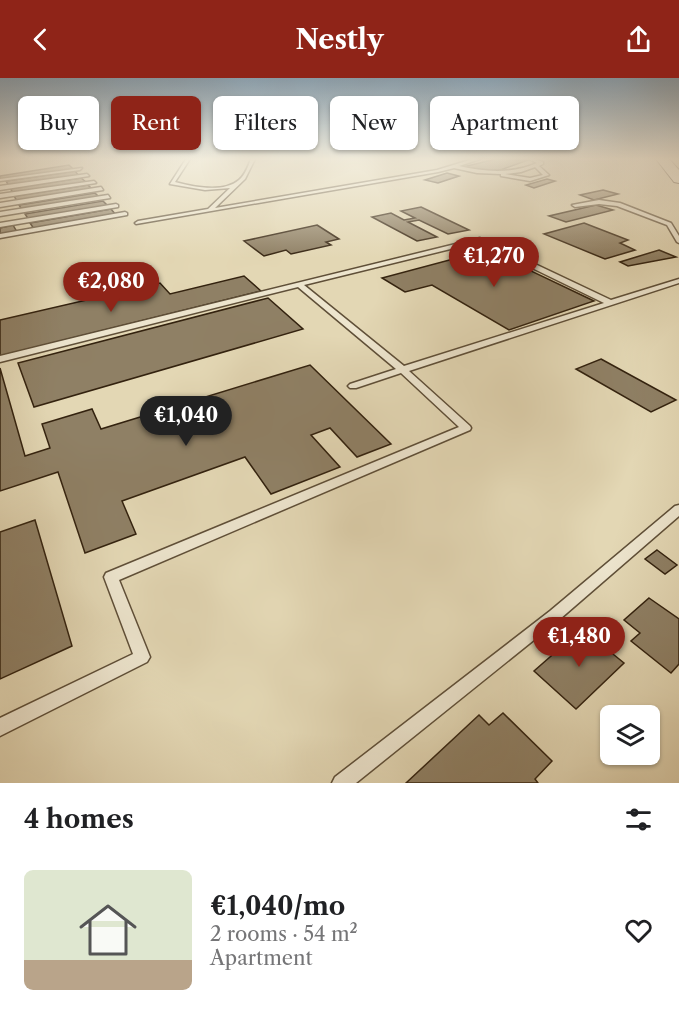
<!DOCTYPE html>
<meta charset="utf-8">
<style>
:root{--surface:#fff;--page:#f2f2f2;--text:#202124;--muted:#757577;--accent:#8f2418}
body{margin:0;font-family:"Libre Caslon Text",serif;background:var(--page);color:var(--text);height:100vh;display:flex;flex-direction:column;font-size:22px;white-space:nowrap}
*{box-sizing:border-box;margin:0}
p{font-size:20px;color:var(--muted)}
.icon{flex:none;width:33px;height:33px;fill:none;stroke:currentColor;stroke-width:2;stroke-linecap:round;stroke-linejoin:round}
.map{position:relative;height:705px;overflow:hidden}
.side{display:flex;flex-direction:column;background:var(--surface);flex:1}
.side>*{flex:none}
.hud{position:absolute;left:18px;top:18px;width:644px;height:54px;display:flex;gap:12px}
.tools{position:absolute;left:600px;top:627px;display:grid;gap:12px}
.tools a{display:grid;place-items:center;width:60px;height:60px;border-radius:9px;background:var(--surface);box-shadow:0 2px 4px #0004;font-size:30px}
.price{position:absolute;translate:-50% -51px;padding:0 14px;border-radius:21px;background:var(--accent);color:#fff;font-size:20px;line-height:39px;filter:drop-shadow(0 2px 3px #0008)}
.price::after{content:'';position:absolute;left:50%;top:36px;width:18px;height:14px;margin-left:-9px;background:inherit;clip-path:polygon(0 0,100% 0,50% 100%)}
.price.active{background:#222;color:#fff}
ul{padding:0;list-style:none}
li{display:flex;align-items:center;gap:18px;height:150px;padding:0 24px}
li span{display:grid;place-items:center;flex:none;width:168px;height:120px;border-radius:9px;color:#555}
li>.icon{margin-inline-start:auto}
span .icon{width:72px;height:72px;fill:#fffc;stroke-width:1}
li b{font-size:26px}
h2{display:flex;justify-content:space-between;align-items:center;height:72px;padding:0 24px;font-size:26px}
.tag{padding:0 21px;border-radius:9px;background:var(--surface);box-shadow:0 2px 4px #0004;font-size:21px;line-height:54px}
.tag.active{background:var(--accent);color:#fff}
header{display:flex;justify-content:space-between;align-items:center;height:78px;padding:0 24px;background:var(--accent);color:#fff;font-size:27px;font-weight:700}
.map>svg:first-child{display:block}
.building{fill:#8f8065;stroke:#33220f;stroke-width:1.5}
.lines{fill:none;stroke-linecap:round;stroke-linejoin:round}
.lane-casing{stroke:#5f4f38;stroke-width:3}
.secondary-casing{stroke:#33220f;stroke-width:2}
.lane{fill:#ede5ce;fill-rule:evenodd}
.secondary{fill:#ede5ce;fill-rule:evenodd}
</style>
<header><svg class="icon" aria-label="back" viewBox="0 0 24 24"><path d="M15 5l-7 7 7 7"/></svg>Nestly<svg class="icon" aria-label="share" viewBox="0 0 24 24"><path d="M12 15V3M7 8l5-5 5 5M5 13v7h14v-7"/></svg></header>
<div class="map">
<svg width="679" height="705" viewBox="0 0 679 705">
<rect width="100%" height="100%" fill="#e3d7b4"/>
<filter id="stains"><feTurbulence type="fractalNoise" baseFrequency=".00333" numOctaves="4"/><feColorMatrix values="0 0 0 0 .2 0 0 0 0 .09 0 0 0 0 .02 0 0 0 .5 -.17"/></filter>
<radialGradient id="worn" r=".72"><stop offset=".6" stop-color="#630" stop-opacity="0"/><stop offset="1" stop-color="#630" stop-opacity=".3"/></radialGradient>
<g class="building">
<polygon points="496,81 528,82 492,95 463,89"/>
<polygon points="69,87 73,91 0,101 0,98"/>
<polygon points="75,93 79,98 9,108 6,103"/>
<polygon points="447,95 459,98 438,105 425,102"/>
<polygon points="81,100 86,104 13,115 10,110"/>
<polygon points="547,101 555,103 534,110 526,107"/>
<polygon points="88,107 93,112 17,123 14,118"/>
<polygon points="603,112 618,116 594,122 580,117"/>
<polygon points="95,115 100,120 22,132 19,127"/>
<polygon points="103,123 108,128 29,142 25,136"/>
<polygon points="596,127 613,132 566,144 549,138"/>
<polygon points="421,129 469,152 448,156 419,142 408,144 437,159 417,163 372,139 391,135 404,142 415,140 401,133"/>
<polygon points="111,131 116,137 34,151 30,145"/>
<polygon points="584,145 628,162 620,165 635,172 605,181 544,156"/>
<polygon points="13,147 17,154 0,157 0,150"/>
<polygon points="317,147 339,161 326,164 331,167 291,176 286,172 264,178 244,163"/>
<polygon points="487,172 594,223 509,252 432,207 405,214 382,200"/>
<polygon points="659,172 676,179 628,188 620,184"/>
<polygon points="244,198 261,213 0,278 0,242 160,205 170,216"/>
<polygon points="268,220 303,251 34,329 18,285"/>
<polygon points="601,281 676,322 651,334 576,291"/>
<polygon points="310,287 391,366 357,379 330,350 311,357 340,389 271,416 245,379 122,423 136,456 85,475 58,394 0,413 0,290 25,378 50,370 42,346 92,331 101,351"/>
<polygon points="35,442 72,568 0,601 0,454"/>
<polygon points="657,472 677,487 665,496 645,481"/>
<polygon points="649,520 679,541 679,586 671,595 631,563 640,555 624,542"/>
<polygon points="582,551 624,585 576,631 534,593"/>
<polygon points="503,635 552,683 535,701 538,705 406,705 479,637 489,647"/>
</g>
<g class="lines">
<g class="lane-casing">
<g id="lane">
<path d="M186,81H190L175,104C193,109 224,115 239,102C246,96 248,88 251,81H255L245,101L215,130L437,92L473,81H480L459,88C485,94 512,96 537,85L529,81H535L543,84V86L539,88L549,97L530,103L501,98V96L477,95L454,90L438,94L136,146L135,145L138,143L208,131L230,110L205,112L170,106ZM535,89L543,97L530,100L505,96L521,94Z"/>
<polygon points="82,90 80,92 0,103 0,101"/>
<polygon points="87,96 89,98 0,112 0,108"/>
<polygon points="94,103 96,105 0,120 0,116"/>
<polygon points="101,109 103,112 0,129 0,125"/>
<polygon points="108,117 110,120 0,138 0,134"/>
<polygon points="599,122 620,125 671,145 679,158 679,165 677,164 667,147 617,128 599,126 575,129 572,127"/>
<polygon points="116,126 118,127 118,129 0,149 0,145"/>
<polygon points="125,134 127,135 127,137 0,160 0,156"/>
<path d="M480,160L611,222L679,201V205L409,293L470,348L471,350L470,352L119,502L150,579L147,584L0,658V640L133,576L104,499L106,495L459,349L401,295L356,310H350L348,308L350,306L396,291L298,209L0,284V278ZM479,164L604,225L404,288L304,207Z"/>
<polygon points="679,427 679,438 560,541 356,705 332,705 335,699 550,533 675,428"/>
</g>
</g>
<g class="secondary-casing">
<polygon id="secondary" points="656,81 669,81 679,92 679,105 674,104"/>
</g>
<use href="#lane" class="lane"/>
<use href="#secondary" class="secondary"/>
</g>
<linearGradient id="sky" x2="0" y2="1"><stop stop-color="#8ea9bd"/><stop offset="0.45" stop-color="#f2eddd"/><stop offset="1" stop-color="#f2eddd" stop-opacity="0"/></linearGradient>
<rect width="679" height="180" fill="url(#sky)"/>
<rect width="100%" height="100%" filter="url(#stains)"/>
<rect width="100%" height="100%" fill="url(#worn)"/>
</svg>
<div class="tools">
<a><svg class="icon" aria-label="layers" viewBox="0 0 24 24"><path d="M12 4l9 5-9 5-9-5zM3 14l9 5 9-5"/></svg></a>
</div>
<b class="price" style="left:494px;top:210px">€1,270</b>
<b class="price" style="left:111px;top:235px">€2,080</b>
<b class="price active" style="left:186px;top:369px">€1,040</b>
<b class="price" style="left:579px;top:590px">€1,480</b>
<div class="hud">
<a class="tag">Buy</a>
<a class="tag active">Rent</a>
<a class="tag">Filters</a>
<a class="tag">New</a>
<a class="tag">Apartment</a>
</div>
</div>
<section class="side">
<h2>4 homes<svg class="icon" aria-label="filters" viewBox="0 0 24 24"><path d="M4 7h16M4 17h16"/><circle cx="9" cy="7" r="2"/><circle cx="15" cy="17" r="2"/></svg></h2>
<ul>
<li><span style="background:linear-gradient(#dfe7d0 75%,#b9a48a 0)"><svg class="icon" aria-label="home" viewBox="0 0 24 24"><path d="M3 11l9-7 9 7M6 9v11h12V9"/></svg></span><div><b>€1,040/mo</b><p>2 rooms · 54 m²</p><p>Apartment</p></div><svg class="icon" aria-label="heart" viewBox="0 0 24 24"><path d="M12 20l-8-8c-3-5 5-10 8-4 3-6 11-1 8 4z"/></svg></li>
</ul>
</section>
